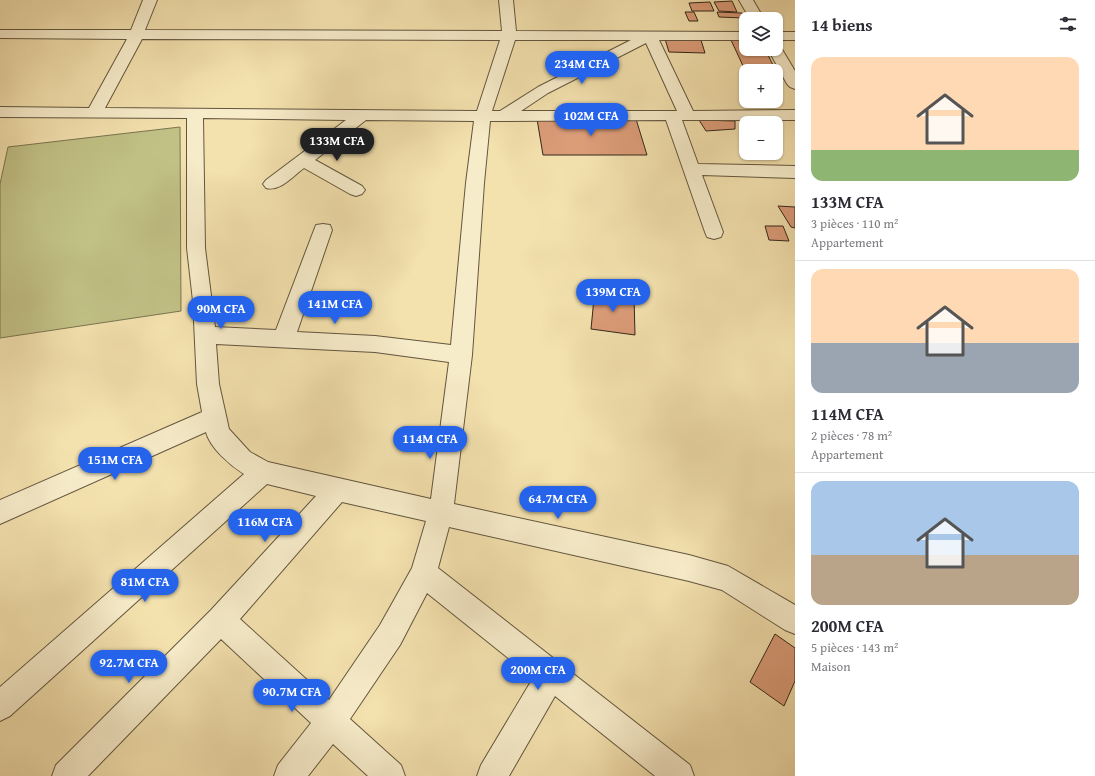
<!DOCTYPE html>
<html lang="fr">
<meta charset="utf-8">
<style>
:root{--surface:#fff;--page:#f7f7f7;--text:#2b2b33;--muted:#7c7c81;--line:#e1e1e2;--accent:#2563eb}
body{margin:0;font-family:"Gentium Book Plus",serif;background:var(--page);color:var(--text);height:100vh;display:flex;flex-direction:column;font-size:15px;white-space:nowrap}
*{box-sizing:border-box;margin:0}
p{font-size:13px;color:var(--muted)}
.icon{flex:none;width:22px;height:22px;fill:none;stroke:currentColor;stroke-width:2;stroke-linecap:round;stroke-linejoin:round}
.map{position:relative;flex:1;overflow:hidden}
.side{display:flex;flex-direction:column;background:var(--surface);width:300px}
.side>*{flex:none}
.controls{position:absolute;left:739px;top:12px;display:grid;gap:8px}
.controls a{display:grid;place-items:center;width:44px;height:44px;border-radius:8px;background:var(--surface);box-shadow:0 1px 3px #0004;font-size:20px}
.price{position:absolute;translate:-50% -34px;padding:0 9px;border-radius:14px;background:var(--accent);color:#fff;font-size:13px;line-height:26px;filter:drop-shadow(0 1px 2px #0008)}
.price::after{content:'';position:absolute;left:50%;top:24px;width:12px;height:9px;margin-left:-6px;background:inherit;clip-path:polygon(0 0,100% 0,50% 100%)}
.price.active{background:#222;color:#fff}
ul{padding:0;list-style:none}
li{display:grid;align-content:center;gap:8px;height:212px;padding:0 16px}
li+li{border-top:1px solid var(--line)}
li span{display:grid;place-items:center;height:124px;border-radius:12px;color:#555}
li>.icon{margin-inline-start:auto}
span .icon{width:72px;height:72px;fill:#fffc;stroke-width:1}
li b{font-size:17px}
h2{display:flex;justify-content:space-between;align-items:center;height:48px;padding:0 16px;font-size:17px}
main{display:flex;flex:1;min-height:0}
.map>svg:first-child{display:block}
.green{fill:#c1c186;stroke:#7a7450}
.building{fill:#db9c78;stroke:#332719}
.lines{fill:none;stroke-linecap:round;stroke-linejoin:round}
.minor-casing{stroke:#63563e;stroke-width:2}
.minor{fill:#f7ecca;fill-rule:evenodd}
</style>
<main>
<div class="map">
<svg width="795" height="776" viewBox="0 0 795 776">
<rect width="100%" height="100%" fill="#f3e1ae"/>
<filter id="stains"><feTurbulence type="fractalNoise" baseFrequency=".005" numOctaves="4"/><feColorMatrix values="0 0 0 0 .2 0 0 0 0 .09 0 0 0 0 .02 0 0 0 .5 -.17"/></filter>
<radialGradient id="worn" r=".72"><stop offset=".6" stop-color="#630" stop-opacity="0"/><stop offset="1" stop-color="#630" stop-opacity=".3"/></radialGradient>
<polygon class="green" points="180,127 181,311 0,338 0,184 8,147"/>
<g class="building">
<polygon points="732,1 737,12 719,11 714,2"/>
<polygon points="710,2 714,11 692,11 689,3"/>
<polygon points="685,12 694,12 698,21 689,21"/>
<polygon points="717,12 742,13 744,18 719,17"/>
<polygon points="665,39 701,40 705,53 669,52"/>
<polygon points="731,40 746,40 746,49 765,49 775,69 744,68"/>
<polygon points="537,119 636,119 647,155 543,155"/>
<polygon points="699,120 735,121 735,129 706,131"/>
<polygon points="778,206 795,207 795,228 791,227"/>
<polygon points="765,226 783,226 789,241 769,240"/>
<polygon points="595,288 634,297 635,335 591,329"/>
<polygon points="775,634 795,648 795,681 784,706 750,682"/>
</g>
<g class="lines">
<g class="minor-casing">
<g id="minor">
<path d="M143,0H157L145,30L502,31L499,0H513L516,31L746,32V40H659L693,111L795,110V120H682L698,164L795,166V178L702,175L723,232L721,237L714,239L707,237L705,232L666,120L490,121L484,183L472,355L454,504L689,555L728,566L795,605V634L785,630L722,590L689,581L449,527L438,568L690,765L694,776H655L555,696L509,776H477L481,765L533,678L427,593L400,645L350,719L401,765L405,776H368L333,744L308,776H274L278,765L311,723L221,639L88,776H52L56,765L211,610L316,496L267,484L10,716L0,721V687L244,474C230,465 210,448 206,432L0,524V500L202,412L197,384L193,301L187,248V118L0,117V107L89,108L127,39L0,38V30H131ZM142,39L500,40L477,111L105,108ZM515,40H631L538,87L500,111H492ZM646,43L677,111H521L548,93ZM203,118L346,120L266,180L263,184L266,188C280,192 293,176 304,168L350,194L356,196L362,194L365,190L362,186L315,160L366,120L474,121L466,183L451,345L375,336L297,332L332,230L330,225L323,224L316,225L314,230L276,330L215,327L205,248ZM216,344L375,352L449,362L431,499L268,462L250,452L229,429L219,384ZM342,502L426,521L412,568L380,625L329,700L240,619Z"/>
<polygon points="739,0 753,0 764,19 750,19"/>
<rect x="776" y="32" width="19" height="8"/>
<polygon points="776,45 780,46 795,71 795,89 790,87 787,84 768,49 776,49"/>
</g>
</g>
<use href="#minor" class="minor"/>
</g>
<rect width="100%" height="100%" filter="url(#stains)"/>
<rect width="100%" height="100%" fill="url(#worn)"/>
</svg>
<div class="controls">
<a><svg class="icon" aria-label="layers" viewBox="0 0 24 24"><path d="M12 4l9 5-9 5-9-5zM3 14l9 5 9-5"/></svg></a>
<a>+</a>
<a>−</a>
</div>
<b class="price" style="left:582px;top:85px">234M CFA</b>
<b class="price" style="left:591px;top:137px">102M CFA</b>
<b class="price active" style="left:337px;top:162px">133M CFA</b>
<b class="price" style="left:613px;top:313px">139M CFA</b>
<b class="price" style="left:335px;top:325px">141M CFA</b>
<b class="price" style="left:221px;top:330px">90M CFA</b>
<b class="price" style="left:430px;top:460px">114M CFA</b>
<b class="price" style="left:115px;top:481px">151M CFA</b>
<b class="price" style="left:558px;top:520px">64.7M CFA</b>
<b class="price" style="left:265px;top:543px">116M CFA</b>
<b class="price" style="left:145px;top:603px">81M CFA</b>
<b class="price" style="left:129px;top:684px">92.7M CFA</b>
<b class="price" style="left:538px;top:691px">200M CFA</b>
<b class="price" style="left:292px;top:713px">90.7M CFA</b>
</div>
<section class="side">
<h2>14 biens<svg class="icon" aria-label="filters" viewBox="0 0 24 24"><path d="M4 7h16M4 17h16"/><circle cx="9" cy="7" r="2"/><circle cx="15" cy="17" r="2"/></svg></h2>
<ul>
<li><span style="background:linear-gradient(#ffd9b3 75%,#8fb573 0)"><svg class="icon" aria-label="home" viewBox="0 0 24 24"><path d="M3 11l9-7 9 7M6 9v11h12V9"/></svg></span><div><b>133M CFA</b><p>3 pièces · 110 m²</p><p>Appartement</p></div></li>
<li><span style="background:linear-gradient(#ffd9b3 60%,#9aa5b1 0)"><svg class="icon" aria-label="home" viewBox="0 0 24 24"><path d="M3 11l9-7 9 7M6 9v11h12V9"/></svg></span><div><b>114M CFA</b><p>2 pièces · 78 m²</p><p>Appartement</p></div></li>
<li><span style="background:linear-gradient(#a9c7e8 60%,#b9a48a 0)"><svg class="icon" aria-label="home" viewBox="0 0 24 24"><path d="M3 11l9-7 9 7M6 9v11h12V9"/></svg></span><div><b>200M CFA</b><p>5 pièces · 143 m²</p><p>Maison</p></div></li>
</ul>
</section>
</main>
